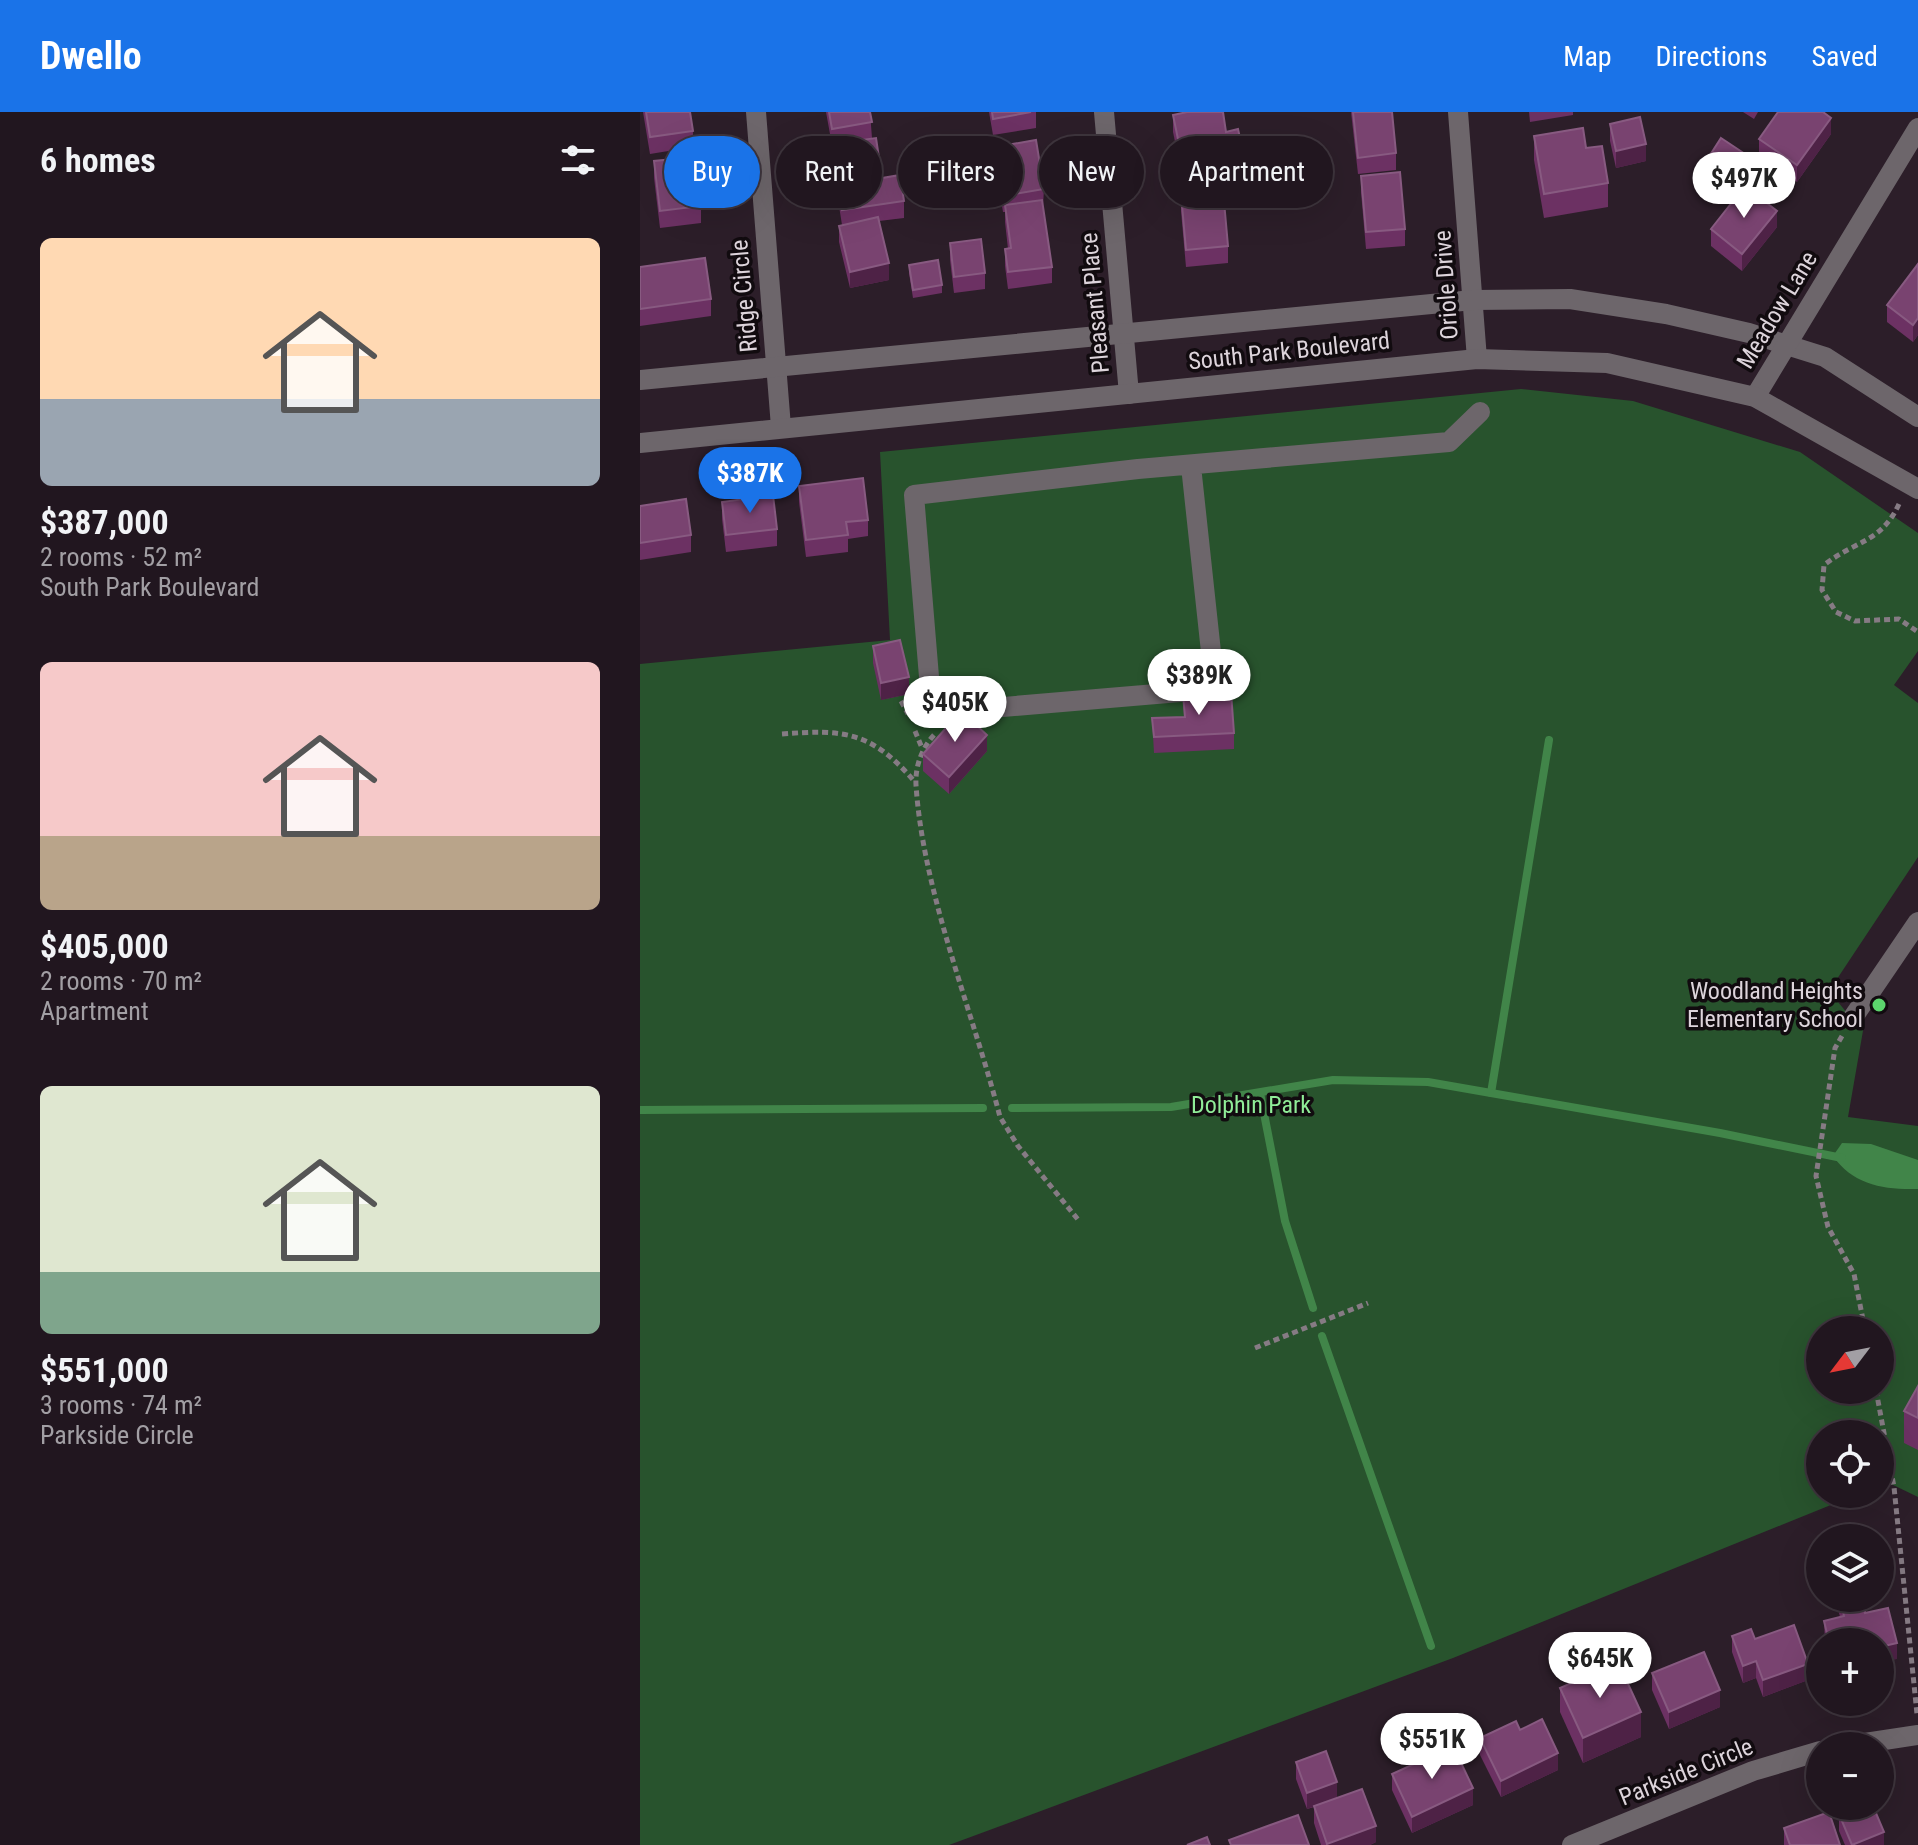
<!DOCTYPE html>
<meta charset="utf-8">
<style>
:root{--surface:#21161f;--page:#2d232c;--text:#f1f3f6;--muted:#a29fa4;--line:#3e353d;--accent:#1a73e8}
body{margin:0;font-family:"Roboto Condensed",sans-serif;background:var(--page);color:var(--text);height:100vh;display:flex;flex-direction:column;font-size:30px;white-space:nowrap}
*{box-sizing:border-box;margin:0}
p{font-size:26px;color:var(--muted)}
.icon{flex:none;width:44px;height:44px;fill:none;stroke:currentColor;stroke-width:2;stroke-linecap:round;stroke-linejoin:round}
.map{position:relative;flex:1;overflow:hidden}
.details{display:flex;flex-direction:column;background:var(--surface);width:640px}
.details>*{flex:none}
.banner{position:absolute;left:24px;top:24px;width:760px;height:72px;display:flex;gap:16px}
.needle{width:52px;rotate:238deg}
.buttons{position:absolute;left:1166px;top:1204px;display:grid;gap:16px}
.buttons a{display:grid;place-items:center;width:88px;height:88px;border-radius:50%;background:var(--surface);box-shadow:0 8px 32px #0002,0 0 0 2px var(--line);font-size:40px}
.price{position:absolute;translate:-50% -68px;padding:0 18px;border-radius:28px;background:#fff;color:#222;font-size:26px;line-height:52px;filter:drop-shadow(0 2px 4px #0008)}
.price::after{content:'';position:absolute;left:50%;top:48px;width:24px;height:18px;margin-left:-12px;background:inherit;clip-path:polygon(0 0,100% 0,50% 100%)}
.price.active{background:var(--accent);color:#fff}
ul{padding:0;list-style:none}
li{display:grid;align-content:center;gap:16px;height:424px;padding:0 40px}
li span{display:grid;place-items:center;height:248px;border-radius:12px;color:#555}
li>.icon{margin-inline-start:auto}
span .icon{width:144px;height:144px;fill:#fffc;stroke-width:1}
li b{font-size:34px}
h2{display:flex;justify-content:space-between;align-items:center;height:96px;padding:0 40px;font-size:34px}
.chip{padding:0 28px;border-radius:36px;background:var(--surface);box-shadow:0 8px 32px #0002,0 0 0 2px var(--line);font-size:28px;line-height:72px}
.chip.active{background:var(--accent);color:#fff}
header{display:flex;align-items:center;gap:48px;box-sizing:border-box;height:112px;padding:0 40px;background:var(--accent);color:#fff}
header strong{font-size:38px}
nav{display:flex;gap:44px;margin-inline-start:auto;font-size:28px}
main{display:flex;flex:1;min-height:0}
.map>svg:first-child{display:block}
.green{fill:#28532d;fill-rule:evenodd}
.water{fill:#418549}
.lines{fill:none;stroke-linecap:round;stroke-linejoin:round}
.stream{stroke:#418549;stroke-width:8}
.path{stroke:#867b84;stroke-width:5;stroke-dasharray:6 4;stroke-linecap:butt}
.minor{stroke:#6d666b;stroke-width:20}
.wall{fill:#6c3163}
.shaded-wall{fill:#4e2246}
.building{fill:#794370;stroke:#885a81;stroke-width:2}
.poi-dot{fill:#5cd56d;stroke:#110b0f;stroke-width:3}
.labels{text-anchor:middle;stroke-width:7;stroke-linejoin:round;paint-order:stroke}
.street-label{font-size:24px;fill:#ddd4db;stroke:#110b0f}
.poi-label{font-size:24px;fill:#ddd4db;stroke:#110b0f;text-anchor:end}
.park-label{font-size:24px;fill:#90ec98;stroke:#110b0f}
</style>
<header>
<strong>Dwello</strong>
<nav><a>Map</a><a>Directions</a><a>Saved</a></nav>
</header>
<main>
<section class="details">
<h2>6 homes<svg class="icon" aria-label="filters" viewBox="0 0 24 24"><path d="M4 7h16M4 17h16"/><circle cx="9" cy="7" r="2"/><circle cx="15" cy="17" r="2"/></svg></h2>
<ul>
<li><span style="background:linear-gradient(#ffd9b3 65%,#9aa5b1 0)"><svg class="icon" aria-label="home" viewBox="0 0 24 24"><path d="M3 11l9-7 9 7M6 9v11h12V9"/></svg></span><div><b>$387,000</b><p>2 rooms · 52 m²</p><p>South Park Boulevard</p></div></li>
<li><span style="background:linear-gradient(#f6c9c9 70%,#b9a48a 0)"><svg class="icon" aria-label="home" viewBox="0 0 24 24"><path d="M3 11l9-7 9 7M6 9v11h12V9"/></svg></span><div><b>$405,000</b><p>2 rooms · 70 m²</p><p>Apartment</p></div></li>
<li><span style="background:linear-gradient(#dfe7d0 75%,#7fa58c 0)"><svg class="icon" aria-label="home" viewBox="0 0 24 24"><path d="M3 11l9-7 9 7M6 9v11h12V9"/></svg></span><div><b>$551,000</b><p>3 rooms · 74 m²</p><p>Parkside Circle</p></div></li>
</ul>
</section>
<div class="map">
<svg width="1278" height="1733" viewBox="0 0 1278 1733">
<rect width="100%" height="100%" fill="#2c1e29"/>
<path class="green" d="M881,277L993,289L1160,340L1278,421V539L1254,573L1278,591V745L1189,879L1212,907L1224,913L1208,1005L1278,1014V1385L1247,1370L1240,1373V1322H1180V1382H1218L813,1546L309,1733H0V552L250,528L240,340ZM1180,1218H1240V1278H1180Z"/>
<path class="water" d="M1202,1031L1231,1032L1278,1048V1077C1244,1078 1213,1073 1193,1044Z"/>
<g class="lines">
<g class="stream">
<polyline points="620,981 645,1109 673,1196"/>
<polyline points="851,981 909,628"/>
<polyline points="372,996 531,995 693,968 788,970 1080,1021 1202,1046"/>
<polyline points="0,998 343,996"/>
<polyline points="682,1224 791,1534"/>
</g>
<g class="path">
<path d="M1259,392C1241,431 1216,428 1184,453L1182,478L1196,500L1215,509L1259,507L1278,520"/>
<polyline points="261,589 268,602"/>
<polyline points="275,619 282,636"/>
<path d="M142,622C205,617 232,620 275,670"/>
<path d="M294,623C282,636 275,654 276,673C283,781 333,900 360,1005L378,1034L440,1110"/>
<polyline points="1202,924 1195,936 1176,1064 1188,1115 1214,1162 1225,1218"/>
<polyline points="615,1236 728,1191"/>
<polyline points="1236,1278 1254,1375 1277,1602"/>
</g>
<g class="minor">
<polyline points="116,0 141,315"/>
<polyline points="464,0 489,282"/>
<polyline points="818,0 837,247"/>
<polyline points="0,268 833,188 930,187 1026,202 1109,221 1185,245 1278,305"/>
<polyline points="1115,285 1278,16"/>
<polyline points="0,331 837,247 967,251 1115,285 1278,377"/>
<polyline points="551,354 575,577 292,601 274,383 498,357 809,330 840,300"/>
<polyline points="1212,907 1278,810"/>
<polyline points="1205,1634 1278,1623"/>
<polyline points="932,1733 1113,1659 1180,1639"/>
</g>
</g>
<g class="wall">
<polygon points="3,0 50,0 53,19 53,35 10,42"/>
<polygon points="186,0 230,0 232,26 242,66 264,89 264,106 239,109 249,168 210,176 199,130 199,114 202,113 192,49 192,33"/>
<polygon points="349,0 396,0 396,16 353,23"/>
<polygon points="711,0 752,0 756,41 756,58 718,62"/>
<polygon points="889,0 933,0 933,3 890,10"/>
<polygon points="1103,0 1118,0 1114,7"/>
<polygon points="533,3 586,20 605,49 605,66 545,78 533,20"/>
<polygon points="970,12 1006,49 976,56 970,29"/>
<polygon points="1191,22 1157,70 1119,44 1119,27"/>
<polygon points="894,24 946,36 968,71 968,95 904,106 894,48"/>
<polygon points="298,30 333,52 333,60 301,65"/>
<polygon points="355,35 404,77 403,94 412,155 412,171 368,177 365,154 365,137 368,137 365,110 365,100 363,100 355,51"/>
<polygon points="14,49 61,94 61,111 20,116 14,66"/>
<polygon points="1065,51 1108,60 1092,86 1065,68"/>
<polygon points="721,64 765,117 765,134 726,137 721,80"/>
<polygon points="541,82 588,134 588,151 546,155 541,99"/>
<polygon points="1137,115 1102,159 1071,134 1071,117"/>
<polygon points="310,131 345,161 345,177 314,181 310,148"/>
<polygon points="1278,152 1278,223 1273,230 1247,210 1247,193"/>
<polygon points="269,153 302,173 302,181 273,186 269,161"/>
<polygon points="0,155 71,187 71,204 0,214"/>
<polygon points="159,374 228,408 228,424 208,427 208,440 166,445 159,390"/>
<polygon points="82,390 137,417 137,434 86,440 82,407"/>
<polygon points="0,394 51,423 51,440 0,448"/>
<polygon points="233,534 269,582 241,588 233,551"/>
<polygon points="543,582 594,621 594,637 514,641 512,606 544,605"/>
<polygon points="347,639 309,682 283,659 283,642"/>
<polygon points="1278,1274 1278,1338 1264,1331 1264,1299"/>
<polygon points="1198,1486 1222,1486 1225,1501 1257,1547 1240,1530 1185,1530 1184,1509 1200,1505 1198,1497"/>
<polygon points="1092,1524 1115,1527 1168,1568 1123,1585 1116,1566 1103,1571 1092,1540"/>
<polygon points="1012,1561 1080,1595 1029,1617 1012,1578"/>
<polygon points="920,1576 1001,1625 943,1651 920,1600"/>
<polygon points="880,1618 918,1658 861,1685 840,1643 840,1626"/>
<polygon points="656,1650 697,1686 736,1730 730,1733 681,1733 674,1711 674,1695 667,1697 656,1667"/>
<polygon points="752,1662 833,1693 772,1721 752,1678"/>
<polygon points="1199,1702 1244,1733 1205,1733 1199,1719"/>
<polygon points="1144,1716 1200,1733 1144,1733"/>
</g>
<g class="shaded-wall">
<polygon points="1191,6 1191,22 1157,70 1157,53"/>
<polygon points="1006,32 1006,49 976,56 976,39"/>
<polygon points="1108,44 1108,60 1092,86 1092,69"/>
<polygon points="1137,99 1137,115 1102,159 1102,142"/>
<polygon points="249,151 249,168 210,176 210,160"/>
<polygon points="1278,206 1278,223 1273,230 1273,213"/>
<polygon points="269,565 269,582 241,588 241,571"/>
<polygon points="347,623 347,639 309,682 309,665"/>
<polygon points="1257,1531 1257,1547 1240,1551 1240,1535"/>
<polygon points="1116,1549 1116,1566 1103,1571 1103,1554"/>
<polygon points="1168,1552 1168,1568 1123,1585 1123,1568"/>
<polygon points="1080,1578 1080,1595 1029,1617 1029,1600"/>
<polygon points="1001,1600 1001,1625 943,1651 943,1626"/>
<polygon points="918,1641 918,1658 861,1685 861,1669"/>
<polygon points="697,1670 697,1686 667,1697 667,1681"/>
<polygon points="833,1676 833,1693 772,1721 772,1705"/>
<polygon points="736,1714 736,1730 730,1733 687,1733 687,1732"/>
<polygon points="1244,1720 1244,1733 1213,1733"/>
</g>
<g class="building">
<polygon points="6,0 50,0 53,19 10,25"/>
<polygon points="189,0 230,0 232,10 192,17"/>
<polygon points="352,0 391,0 353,7"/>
<polygon points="547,0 583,0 586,20 598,17 605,49 545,61 533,3"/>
<polygon points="713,0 752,0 756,41 718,46"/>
<polygon points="1138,0 1183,0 1191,6 1157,53 1119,27"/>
<polygon points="1000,5 1006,32 976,39 970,12"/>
<polygon points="943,16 946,36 962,34 968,71 904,82 894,24"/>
<polygon points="236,26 242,66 260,63 264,89 202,98 192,32"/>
<polygon points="330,26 333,52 301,56 298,30"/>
<polygon points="1081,26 1108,44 1092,69 1065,51"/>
<polygon points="396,28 404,77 363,84 355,35"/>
<polygon points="54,45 61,94 20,99 14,49"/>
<polygon points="760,60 765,117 726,120 721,64"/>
<polygon points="1105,74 1137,99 1102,142 1071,117"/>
<polygon points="583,78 588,134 546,138 541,82"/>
<polygon points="402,88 412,155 368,160 365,137 371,136 365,93"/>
<polygon points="238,105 249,151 210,160 199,114"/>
<polygon points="341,127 345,161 314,165 310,131"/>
<polygon points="65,146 71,187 0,197 0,155"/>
<polygon points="298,148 302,173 273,178 269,153"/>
<polygon points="1278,152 1278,206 1273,213 1247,193"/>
<polygon points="223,366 228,408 206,410 208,423 166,428 159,374"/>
<polygon points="133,383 137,417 86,423 82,390"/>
<polygon points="46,387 51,423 0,431 0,394"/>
<polygon points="260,528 269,565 241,571 233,534"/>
<polygon points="591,580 594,621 514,625 512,606 545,605 543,582"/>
<polygon points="321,599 347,623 309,665 283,642"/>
<polygon points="1278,1274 1278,1306 1264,1299"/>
<polygon points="1200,1486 1222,1486 1225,1501 1248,1496 1257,1531 1240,1535 1240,1530 1189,1530 1184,1509 1204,1504"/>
<polygon points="1154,1513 1168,1552 1123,1568 1116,1549 1103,1554 1092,1524 1111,1517 1115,1527"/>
<polygon points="1064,1540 1080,1578 1029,1600 1012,1561"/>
<polygon points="978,1550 1001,1600 943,1626 920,1576"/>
<polygon points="902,1607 918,1641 861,1669 840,1626 876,1609 880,1618"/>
<polygon points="813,1634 833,1676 772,1705 752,1662"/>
<polygon points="686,1639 697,1670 667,1681 656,1650"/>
<polygon points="722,1677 736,1714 687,1732 674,1694"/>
<polygon points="1218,1694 1233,1694 1244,1720 1212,1733 1199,1702"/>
<polygon points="1189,1700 1200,1733 1150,1733 1144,1716"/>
<polygon points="658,1703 669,1733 591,1733 589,1728"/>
<polygon points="567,1725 570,1733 547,1733"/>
</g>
<circle class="poi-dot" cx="1239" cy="893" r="8"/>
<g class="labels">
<g class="street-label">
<text transform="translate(806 173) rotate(-94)" y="8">Oriole Drive</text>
<text transform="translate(104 184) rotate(-95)" y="8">Ridge Circle</text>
<text transform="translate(455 191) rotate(-95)" y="8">Pleasant Place</text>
<text transform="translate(1137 198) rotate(-59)" y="8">Meadow Lane</text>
<text transform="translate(649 239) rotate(-6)" y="8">South Park Boulevard</text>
<text transform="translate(1046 1660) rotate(-22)" y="8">Parkside Circle</text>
</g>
<g class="poi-label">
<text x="1223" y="887">Woodland Heights<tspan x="1223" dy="28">Elementary School</tspan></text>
</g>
<g class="park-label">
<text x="611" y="1001">Dolphin Park</text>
</g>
</g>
</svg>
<div class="buttons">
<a><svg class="needle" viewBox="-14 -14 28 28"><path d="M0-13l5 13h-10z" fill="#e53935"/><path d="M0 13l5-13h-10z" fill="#a29fa4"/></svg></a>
<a><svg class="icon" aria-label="locate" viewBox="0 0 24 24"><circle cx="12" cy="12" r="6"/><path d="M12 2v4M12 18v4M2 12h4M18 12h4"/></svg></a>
<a><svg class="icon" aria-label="layers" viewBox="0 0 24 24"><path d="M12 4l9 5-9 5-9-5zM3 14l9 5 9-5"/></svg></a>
<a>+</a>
<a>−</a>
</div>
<b class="price" style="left:1104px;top:108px">$497K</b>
<b class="price active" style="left:110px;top:403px">$387K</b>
<b class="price" style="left:559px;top:605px">$389K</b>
<b class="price" style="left:315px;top:632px">$405K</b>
<b class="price" style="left:960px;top:1588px">$645K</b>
<b class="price" style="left:792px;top:1669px">$551K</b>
<div class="banner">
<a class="chip active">Buy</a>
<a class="chip">Rent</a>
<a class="chip">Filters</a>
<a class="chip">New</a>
<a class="chip">Apartment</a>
</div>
</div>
</main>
